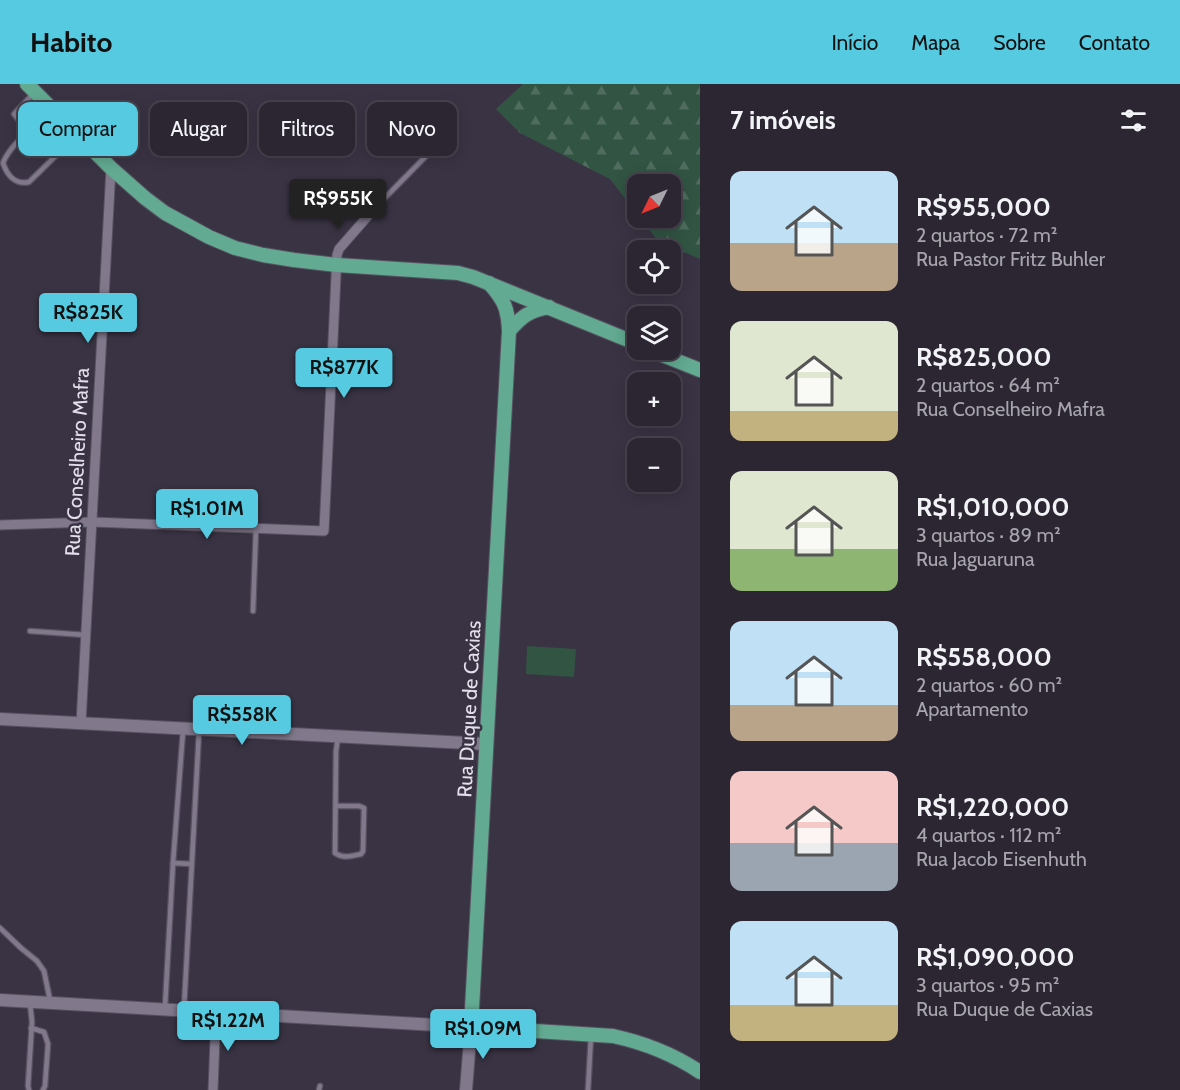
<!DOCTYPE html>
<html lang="pt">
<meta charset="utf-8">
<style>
:root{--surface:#2c2633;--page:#342e3b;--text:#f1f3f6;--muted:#a6a5ac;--line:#48434e;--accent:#55cae0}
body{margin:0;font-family:Cabin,sans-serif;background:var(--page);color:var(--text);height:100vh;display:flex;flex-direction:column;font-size:22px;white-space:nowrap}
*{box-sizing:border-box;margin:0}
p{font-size:20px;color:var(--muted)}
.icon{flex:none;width:33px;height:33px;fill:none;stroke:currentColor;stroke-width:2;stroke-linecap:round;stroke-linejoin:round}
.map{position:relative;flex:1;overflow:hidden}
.panel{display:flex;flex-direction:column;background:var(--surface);width:480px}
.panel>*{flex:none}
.banner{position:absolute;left:18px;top:18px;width:570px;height:54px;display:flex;gap:12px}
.needle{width:39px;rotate:227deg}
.fabs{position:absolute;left:627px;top:90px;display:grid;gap:12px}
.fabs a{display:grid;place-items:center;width:54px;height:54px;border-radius:12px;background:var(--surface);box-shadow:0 3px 15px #0003,0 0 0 2px var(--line);font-size:30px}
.price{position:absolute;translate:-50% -51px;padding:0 14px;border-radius:6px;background:var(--accent);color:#111;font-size:20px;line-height:39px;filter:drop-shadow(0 2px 3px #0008)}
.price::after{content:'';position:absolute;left:50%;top:36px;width:18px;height:14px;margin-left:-9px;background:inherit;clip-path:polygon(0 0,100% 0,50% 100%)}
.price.selected{background:#222;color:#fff}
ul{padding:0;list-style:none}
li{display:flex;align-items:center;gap:18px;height:150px;padding:0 30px}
li span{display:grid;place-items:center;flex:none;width:168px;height:120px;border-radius:12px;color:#555}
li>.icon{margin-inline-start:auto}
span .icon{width:72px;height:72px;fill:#fffc;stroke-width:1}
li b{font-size:26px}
h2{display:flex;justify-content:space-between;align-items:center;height:72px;padding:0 30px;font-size:26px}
.chip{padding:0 21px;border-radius:12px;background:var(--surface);box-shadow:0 3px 15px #0003,0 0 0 2px var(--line);font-size:21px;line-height:54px}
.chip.selected{background:var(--accent);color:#111}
header{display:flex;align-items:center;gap:36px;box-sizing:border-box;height:84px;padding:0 30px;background:var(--accent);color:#111}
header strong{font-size:28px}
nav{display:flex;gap:33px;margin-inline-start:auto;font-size:21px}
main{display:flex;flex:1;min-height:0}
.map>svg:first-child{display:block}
.forest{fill:url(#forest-firs)}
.pitch{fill:#315443}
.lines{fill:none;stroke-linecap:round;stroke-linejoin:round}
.lane-casing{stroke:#575160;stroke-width:7}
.street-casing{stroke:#575160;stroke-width:11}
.secondary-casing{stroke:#575160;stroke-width:14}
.primary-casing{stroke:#575160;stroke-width:16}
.lane{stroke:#81788c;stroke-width:4.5}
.street{stroke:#81788c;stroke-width:9}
.secondary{stroke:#81788c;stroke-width:12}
.primary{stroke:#62aa91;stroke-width:14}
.labels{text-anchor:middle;stroke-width:5;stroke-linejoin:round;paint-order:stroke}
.street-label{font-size:20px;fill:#e3dfea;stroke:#3a3344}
</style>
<header>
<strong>Habito</strong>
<nav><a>Início</a><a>Mapa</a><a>Sobre</a><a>Contato</a></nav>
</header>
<main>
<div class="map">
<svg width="700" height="1006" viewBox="0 0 700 1006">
<defs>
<pattern id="forest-firs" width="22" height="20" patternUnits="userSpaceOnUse" patternTransform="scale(1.5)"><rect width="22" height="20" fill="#315443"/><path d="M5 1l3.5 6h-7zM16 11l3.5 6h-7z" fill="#4f6c5e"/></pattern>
</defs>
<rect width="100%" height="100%" fill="#3a3344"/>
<polygon class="forest" points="523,0 700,0 700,175 658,157 640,134 670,134 670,100 638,100 637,130 610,95 520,49 496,25"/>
<polygon class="pitch" points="527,562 576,565 574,593 526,590"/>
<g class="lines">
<g class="lane-casing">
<g id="lane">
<polyline points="33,10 14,30 24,43 46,21"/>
<path d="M50,27C36,40 9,62 3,79C7,91 15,101 29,98L75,53"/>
<polyline points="374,125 431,67"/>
<polyline points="253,527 256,444"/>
<polyline points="30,547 86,551"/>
<path d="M336,722H359L364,724L363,767L361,770C352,772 343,775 335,769L336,667L338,653"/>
<polyline points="173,779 192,780"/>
<polyline points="0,844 21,864 37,877 44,887 50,916"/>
<polyline points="165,923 173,779 183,647"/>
<polyline points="184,924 199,648"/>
<polyline points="31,944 44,948 48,960 45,1002 43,1006"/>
<polyline points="29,1006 28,1002 32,938 30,919"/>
<polyline points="319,1006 320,1002"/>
<polyline points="588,1006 591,952"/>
</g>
</g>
<g class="street-casing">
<g id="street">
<polyline points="0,441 92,438 324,447 337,171 339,165 374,125"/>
<polyline points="81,639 111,84"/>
<polyline points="213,1006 216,929"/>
</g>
</g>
<g class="secondary-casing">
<g id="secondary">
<polyline points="0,635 486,660"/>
<polyline points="0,916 471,943 466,1006"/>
</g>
</g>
<g class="primary-casing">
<g id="primary">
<polyline points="27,0 111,84 145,114 165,129 209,153 235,164 263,171 294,176 337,181 458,189 473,193 638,260"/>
<path d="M489,199C504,216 508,224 509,247L471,943L613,952C645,959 673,970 700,988"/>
<path d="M509,247C522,232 529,227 549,223"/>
<polyline points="650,266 700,286"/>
</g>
</g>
<use href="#lane" class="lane"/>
<use href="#street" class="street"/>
<use href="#secondary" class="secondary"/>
<use href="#primary" class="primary"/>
</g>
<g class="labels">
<g class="street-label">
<text transform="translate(77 378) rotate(-87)" y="7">Rua Conselheiro Mafra</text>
<text transform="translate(469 625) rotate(-87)" y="7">Rua Duque de Caxias</text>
</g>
</g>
</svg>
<div class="fabs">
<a><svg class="needle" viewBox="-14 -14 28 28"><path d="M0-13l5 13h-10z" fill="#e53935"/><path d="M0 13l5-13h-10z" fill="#a6a5ac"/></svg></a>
<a><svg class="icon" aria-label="locate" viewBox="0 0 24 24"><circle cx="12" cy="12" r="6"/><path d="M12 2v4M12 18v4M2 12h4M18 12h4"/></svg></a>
<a><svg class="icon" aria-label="layers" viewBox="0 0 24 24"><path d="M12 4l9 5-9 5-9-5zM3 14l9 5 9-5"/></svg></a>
<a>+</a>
<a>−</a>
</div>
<b class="price selected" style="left:338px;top:146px">R$955K</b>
<b class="price" style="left:88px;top:260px">R$825K</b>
<b class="price" style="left:344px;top:315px">R$877K</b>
<b class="price" style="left:207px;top:456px">R$1.01M</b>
<b class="price" style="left:242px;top:662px">R$558K</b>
<b class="price" style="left:228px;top:968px">R$1.22M</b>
<b class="price" style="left:483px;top:976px">R$1.09M</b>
<div class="banner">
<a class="chip selected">Comprar</a>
<a class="chip">Alugar</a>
<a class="chip">Filtros</a>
<a class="chip">Novo</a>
</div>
</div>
<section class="panel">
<h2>7 imóveis<svg class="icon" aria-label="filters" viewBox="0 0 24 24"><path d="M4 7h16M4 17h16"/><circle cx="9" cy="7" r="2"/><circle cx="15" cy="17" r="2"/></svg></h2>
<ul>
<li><span style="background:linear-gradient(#bfe0f5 60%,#b9a48a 0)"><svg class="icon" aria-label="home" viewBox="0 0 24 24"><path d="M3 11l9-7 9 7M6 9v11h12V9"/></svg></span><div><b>R$955,000</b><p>2 quartos · 72 m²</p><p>Rua Pastor Fritz Buhler</p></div></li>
<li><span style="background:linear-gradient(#dfe7d0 75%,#c2b280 0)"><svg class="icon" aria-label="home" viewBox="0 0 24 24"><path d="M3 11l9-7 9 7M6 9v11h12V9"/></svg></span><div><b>R$825,000</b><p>2 quartos · 64 m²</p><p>Rua Conselheiro Mafra</p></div></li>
<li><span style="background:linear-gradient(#dfe7d0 65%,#8fb573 0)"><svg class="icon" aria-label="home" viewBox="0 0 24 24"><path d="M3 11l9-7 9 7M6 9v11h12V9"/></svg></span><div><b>R$1,010,000</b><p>3 quartos · 89 m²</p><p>Rua Jaguaruna</p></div></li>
<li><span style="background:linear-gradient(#bfe0f5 70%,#b9a48a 0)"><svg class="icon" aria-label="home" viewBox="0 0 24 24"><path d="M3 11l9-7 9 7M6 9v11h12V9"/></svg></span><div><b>R$558,000</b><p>2 quartos · 60 m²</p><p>Apartamento</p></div></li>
<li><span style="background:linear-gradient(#f6c9c9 60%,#9aa5b1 0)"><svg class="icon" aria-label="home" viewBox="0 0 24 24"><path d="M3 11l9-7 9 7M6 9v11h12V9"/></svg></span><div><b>R$1,220,000</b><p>4 quartos · 112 m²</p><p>Rua Jacob Eisenhuth</p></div></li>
<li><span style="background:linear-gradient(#bfe0f5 70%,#c2b280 0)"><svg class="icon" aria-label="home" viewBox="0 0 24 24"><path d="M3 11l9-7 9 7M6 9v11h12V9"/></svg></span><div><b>R$1,090,000</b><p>3 quartos · 95 m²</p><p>Rua Duque de Caxias</p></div></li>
</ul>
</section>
</main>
